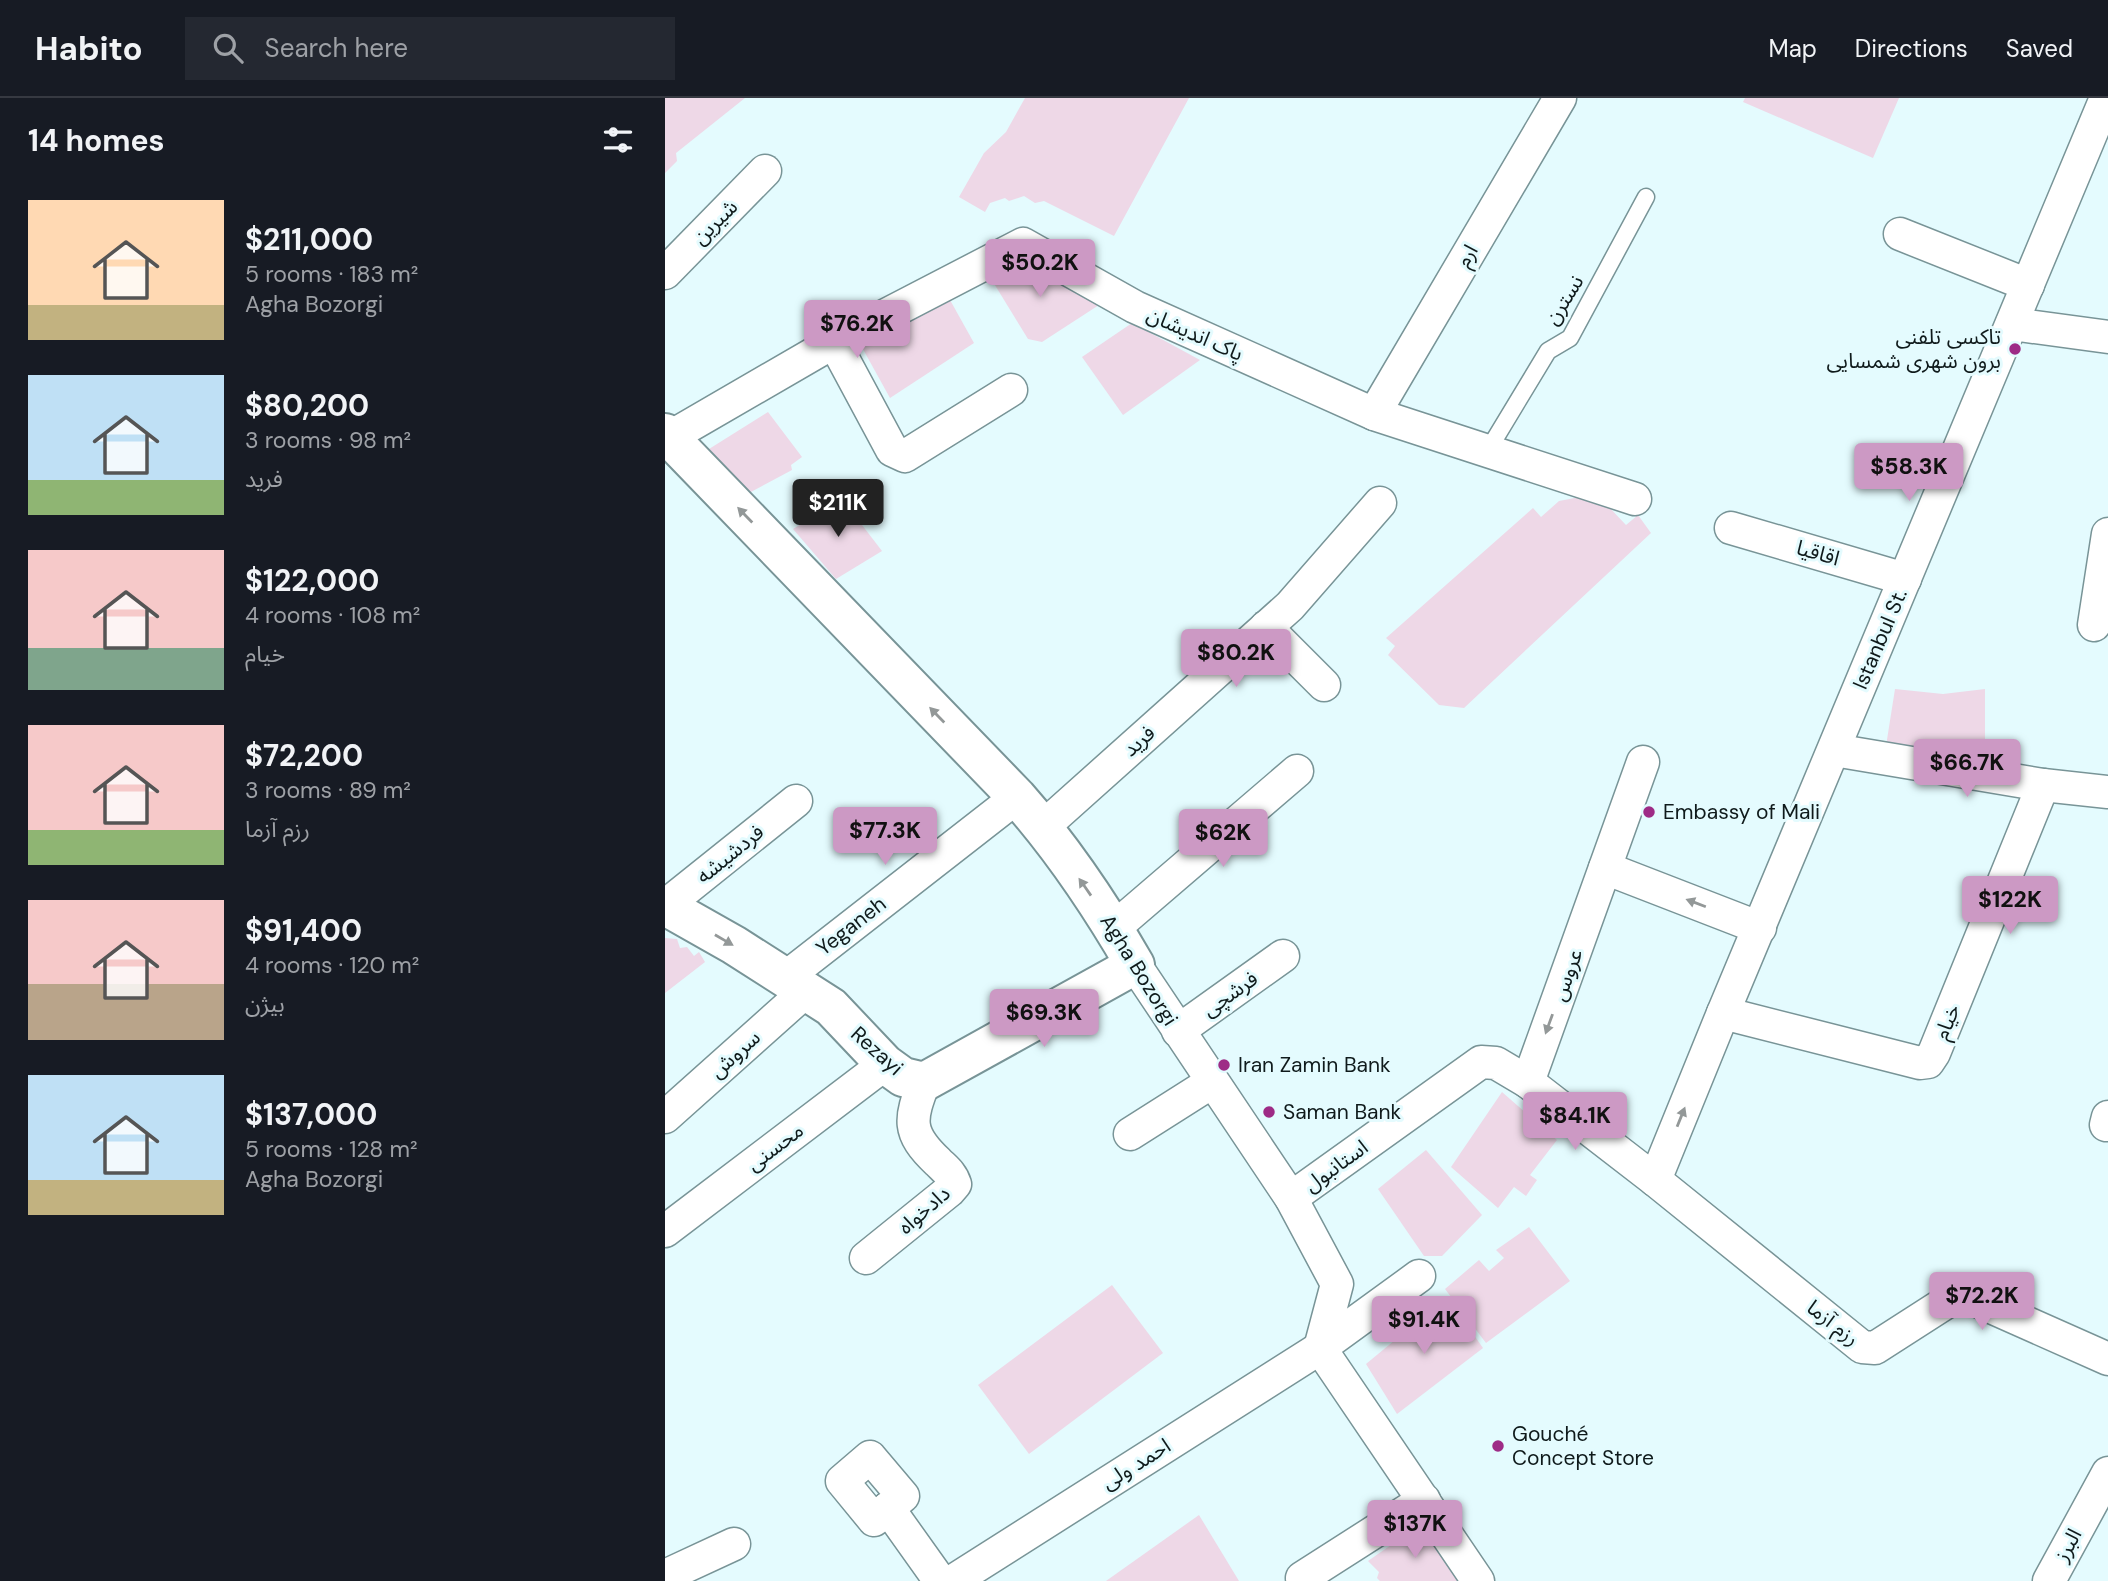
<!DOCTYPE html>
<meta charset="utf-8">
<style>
:root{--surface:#171b24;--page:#242831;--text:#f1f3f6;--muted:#9ea1a6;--line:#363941;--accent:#cc99c4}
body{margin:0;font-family:"DM Sans","Noto Sans Arabic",sans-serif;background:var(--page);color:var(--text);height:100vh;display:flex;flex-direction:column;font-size:26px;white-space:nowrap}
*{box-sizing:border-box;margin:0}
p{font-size:23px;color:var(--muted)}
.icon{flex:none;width:38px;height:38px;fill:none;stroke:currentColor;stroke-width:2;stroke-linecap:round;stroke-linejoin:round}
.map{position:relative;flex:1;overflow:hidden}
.drawer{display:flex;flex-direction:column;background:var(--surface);width:665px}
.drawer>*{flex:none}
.price{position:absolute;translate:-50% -60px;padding:0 16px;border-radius:7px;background:var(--accent);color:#111;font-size:23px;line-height:46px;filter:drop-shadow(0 2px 4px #0008)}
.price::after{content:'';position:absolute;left:50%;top:42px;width:21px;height:16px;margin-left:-10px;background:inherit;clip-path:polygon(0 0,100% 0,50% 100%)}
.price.current{background:#222;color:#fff}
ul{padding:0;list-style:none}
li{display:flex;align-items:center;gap:21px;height:175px;padding:0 28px}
li span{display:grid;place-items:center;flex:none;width:196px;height:140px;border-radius:0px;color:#555}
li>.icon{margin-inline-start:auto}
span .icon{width:84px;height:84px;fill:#fffc;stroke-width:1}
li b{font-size:30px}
h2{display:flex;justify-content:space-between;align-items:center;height:84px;padding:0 28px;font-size:30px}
header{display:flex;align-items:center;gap:42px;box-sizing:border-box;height:98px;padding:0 35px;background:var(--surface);border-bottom:2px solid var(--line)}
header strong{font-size:33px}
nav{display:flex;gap:38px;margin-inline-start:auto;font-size:24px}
.search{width:490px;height:63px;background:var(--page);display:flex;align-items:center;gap:18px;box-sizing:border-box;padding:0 24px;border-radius:0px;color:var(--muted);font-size:26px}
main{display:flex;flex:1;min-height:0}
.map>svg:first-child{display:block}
.building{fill:#eed8e7}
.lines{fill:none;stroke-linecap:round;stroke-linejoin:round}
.service-casing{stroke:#789497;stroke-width:19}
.minor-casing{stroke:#789497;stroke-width:35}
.tertiary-casing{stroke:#789497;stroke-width:42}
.service{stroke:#fff;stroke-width:16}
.minor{stroke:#fff;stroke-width:32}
.tertiary{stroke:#fff;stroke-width:38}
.oneway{fill:#939898}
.poi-dot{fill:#9e2b86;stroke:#e4fbfe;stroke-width:2.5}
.labels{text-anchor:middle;stroke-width:6;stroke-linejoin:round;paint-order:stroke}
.street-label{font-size:21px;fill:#0f1a1b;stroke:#e4fbfe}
.poi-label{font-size:21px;fill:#0f1a1b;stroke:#e4fbfe;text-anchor:start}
</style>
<header>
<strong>Habito</strong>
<div class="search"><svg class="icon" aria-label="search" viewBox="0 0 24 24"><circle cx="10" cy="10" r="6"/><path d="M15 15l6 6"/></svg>Search here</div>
<nav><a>Map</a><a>Directions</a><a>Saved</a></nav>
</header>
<main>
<section class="drawer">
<h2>14 homes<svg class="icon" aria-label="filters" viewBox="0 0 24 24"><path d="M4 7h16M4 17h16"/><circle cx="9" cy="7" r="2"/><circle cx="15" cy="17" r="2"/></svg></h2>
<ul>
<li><span style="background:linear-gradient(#ffd9b3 75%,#c2b280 0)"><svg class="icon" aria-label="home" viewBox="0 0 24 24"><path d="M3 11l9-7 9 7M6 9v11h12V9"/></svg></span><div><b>$211,000</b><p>5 rooms · 183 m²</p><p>Agha Bozorgi</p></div></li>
<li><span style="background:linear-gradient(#bfe0f5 75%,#8fb573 0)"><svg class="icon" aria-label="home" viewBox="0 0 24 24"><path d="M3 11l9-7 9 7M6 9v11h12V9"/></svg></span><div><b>$80,200</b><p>3 rooms · 98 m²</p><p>فرید</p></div></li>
<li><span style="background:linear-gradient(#f6c9c9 70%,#7fa58c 0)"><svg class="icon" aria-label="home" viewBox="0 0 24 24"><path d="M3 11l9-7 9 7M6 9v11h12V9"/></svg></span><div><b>$122,000</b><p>4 rooms · 108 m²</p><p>خیام</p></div></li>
<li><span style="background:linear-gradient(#f6c9c9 75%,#8fb573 0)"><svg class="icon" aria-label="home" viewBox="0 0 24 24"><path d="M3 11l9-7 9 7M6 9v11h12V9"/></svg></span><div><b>$72,200</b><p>3 rooms · 89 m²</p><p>رزم آزما</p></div></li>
<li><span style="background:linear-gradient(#f6c9c9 60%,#b9a48a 0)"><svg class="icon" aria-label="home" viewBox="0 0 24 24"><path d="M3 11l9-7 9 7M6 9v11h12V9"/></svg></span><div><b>$91,400</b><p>4 rooms · 120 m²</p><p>بیژن</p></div></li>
<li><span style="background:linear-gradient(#bfe0f5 75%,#c2b280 0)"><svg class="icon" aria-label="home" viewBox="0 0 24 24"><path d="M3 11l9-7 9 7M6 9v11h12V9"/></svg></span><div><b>$137,000</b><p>5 rooms · 128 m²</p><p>Agha Bozorgi</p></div></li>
</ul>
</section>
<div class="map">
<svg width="1443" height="1483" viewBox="0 0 1443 1483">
<rect width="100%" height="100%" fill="#e4fbfe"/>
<g class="building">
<polygon points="0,0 80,0 11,55 12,63 0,75"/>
<polygon points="360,0 524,0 449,138 379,103 370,105 359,98 344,103 340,100 325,105 320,114 294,99 319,55 341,34"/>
<polygon points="1080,0 1234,0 1208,60 1078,4"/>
<polygon points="362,159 434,207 377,244 363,241 325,179"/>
<polygon points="280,193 309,245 225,300 194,244"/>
<polygon points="467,225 535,262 458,317 417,259"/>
<polygon points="103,314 137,359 126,367 127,372 84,395 44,351"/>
<polygon points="920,398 942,407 961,427 973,417 986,435 799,610 774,607 723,557 730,548 721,540 868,410 876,419 894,403"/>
<polygon points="177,401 217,453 171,481 128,431"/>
<polygon points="1230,591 1278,596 1320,591 1320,657 1221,648"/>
<polygon points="0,840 12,841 15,850 22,849 29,858 34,854 40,864 0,895"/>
<polygon points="837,994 892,1042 865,1077 872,1082 861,1098 849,1089 833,1110 786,1069"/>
<polygon points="761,1052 817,1117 777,1158 759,1158 713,1091"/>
<polygon points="864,1129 905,1183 821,1245 780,1191 814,1162 824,1173 839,1160 831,1152"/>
<polygon points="447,1187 498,1255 364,1356 313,1287"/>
<polygon points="782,1199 818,1250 732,1316 701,1266"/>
<polygon points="534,1417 574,1483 441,1483"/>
<polygon points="756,1426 800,1483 715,1483 712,1480 714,1474 703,1463"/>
</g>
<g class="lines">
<g class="service-casing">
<polyline id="service" points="822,354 883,253 905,240 981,99"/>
</g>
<g class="minor-casing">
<g id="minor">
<polyline points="1235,136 1363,187"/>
<polyline points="0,175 100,73"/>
<polyline points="1347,226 1443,239"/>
<polyline points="169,244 227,352 240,358 346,292"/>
<polyline points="709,316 895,0"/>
<polyline points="5,339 169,244 358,146 470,209 709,316 970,401"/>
<polyline points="1066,430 1240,481"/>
<polyline points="1429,527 1443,436"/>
<polyline points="601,529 659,587"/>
<polyline points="1169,652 1378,687 1443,694"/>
<polyline points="378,729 625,508 715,405"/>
<polyline points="940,770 1095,830"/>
<polyline points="0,808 131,703"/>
<polyline points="449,830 632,673"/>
<polyline points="470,867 626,1100 672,1186 655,1250 813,1483"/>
<polyline points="120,880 352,699"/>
<polyline points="1058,915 1255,965 1263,964 1269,955 1378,687"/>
<polyline points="513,933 618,858"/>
<polyline points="863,984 978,664"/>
<polyline points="0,1019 141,893"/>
<polyline points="1441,1027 1443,1019"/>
<polyline points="465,1036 547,984"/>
<polyline points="990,1082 1058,915 1441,0"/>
<polyline points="626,1100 816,964 831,965 863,984 990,1082 1197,1249 1210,1250 1291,1198 1299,1197 1443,1261"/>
<polyline points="0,1133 220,966"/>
<path d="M201,1160L284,1093L290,1086C287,1076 280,1071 273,1064C241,1034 245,1021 259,984"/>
<polygon points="205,1359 238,1398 209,1422 177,1383"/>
<polyline points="223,1410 275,1483"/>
<polyline points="0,1478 69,1446"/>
<polyline points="637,1480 759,1402"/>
<polyline points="288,1483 655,1250 754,1178"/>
<polyline points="1384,1483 1443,1375"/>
</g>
</g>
<g class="tertiary-casing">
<path id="tertiary" d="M0,335L352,699C397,750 436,808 470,867L259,984L238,979L220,966L166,909L69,847L0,808"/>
</g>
<use href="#service" class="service"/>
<use href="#minor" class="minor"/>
<use href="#tertiary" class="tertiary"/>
</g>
<defs><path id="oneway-solid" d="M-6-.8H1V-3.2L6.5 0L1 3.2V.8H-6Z" transform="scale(1.75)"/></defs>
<g class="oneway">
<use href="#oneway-solid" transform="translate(80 417) rotate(-134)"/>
<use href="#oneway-solid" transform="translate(272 617) rotate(-134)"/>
<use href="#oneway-solid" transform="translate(420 789) rotate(-125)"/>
<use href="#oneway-solid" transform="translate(1031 805) rotate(-159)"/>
<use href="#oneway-solid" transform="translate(59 842) rotate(30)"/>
<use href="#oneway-solid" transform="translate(884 926) rotate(110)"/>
<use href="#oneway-solid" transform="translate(1016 1019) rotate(-68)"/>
</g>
<g class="poi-dot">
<circle cx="1350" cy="251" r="7"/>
<circle cx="984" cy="714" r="7"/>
<circle cx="559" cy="967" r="7"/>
<circle cx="604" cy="1014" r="7"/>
<circle cx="833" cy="1348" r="7"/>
</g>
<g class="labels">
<g class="street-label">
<text transform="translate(50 124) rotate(-45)" y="7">شیرین</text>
<text transform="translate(802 158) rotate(-60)" y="7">ارم</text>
<text transform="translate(899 202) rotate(-58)" y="7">نسترن</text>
<text transform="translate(530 236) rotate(24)" y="7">پاک اندیشان</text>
<text transform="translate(1153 455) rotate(16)" y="7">اقاقیا</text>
<text transform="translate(1215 541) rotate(-67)" y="7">Istanbul St.</text>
<text transform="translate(474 643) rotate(-42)" y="7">فرید</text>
<text transform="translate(65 756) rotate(-39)" y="7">فردشیشه</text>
<text transform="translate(186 828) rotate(-38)" y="7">Yeganeh</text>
<text transform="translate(474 872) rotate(58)" y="7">Agha Bozorgi</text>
<text transform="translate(902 877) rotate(-70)" y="7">عروس</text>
<text transform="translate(565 896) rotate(-35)" y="7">فرشچی</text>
<text transform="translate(1282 924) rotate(-68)" y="7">خیام</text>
<text transform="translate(212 953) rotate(42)" y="7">Rezayi</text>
<text transform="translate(70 956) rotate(-42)" y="7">سروش</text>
<text transform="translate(110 1049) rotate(-37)" y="7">محسنی</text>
<text transform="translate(671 1068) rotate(-36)" y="7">استانبول</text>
<text transform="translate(259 1112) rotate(-41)" y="7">دادخواه</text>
<text transform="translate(1168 1225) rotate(38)" y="7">رزم آزما</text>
<text transform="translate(471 1366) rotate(-32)" y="7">احمد ولی</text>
<text transform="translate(1403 1447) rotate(-61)" y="7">البرز</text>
</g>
<g class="poi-label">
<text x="1336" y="246" text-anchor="end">تاکسی تلفنی<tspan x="1336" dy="24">برون شهری شمسایی</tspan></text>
<text x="998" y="721">Embassy of Mali</text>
<text x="573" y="974">Iran Zamin Bank</text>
<text x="618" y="1021">Saman Bank</text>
<text x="847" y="1343">Gouché<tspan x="847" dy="24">Concept Store</tspan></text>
</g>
</g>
</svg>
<b class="price" style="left:375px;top:201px">$50.2K</b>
<b class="price" style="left:192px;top:262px">$76.2K</b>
<b class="price" style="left:1244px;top:405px">$58.3K</b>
<b class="price current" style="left:173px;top:441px">$211K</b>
<b class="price" style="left:571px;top:591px">$80.2K</b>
<b class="price" style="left:1302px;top:701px">$66.7K</b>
<b class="price" style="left:220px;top:769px">$77.3K</b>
<b class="price" style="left:558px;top:771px">$62K</b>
<b class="price" style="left:1345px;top:838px">$122K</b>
<b class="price" style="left:379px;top:951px">$69.3K</b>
<b class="price" style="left:910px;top:1054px">$84.1K</b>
<b class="price" style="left:1317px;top:1234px">$72.2K</b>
<b class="price" style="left:759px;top:1258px">$91.4K</b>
<b class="price" style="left:750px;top:1462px">$137K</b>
</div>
</main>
